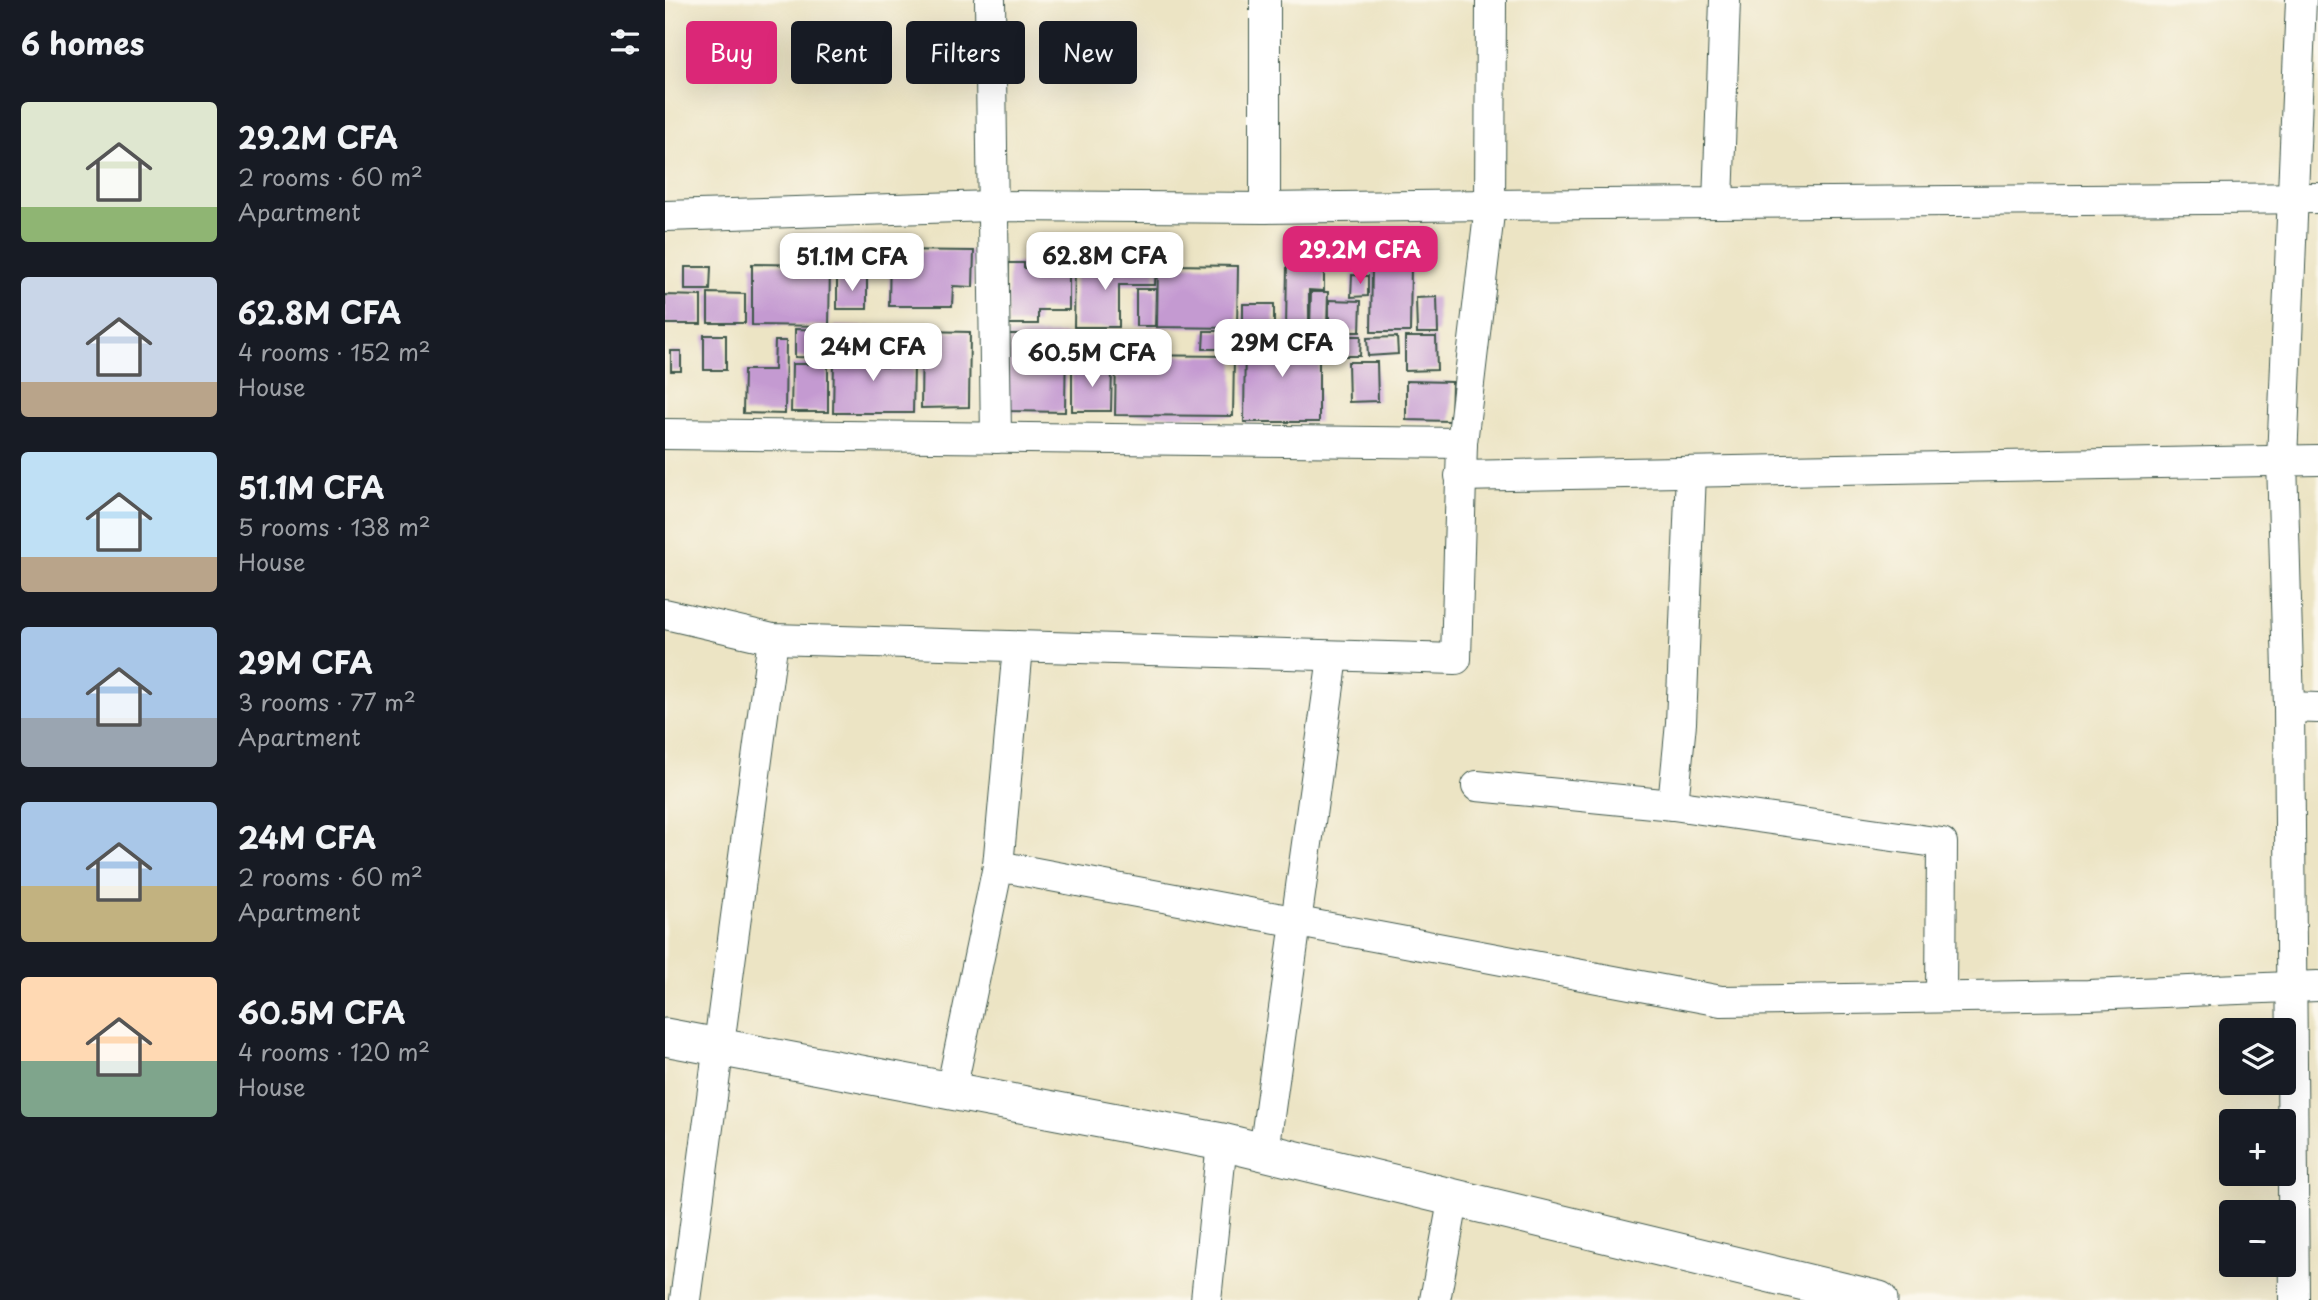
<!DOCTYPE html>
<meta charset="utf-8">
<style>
:root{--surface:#171b24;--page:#242831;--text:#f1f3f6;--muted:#9ea1a6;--accent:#db2777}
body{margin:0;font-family:"Playpen Sans",sans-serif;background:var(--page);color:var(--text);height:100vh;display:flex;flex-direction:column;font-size:26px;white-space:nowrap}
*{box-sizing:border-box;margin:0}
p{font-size:23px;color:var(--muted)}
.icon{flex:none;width:38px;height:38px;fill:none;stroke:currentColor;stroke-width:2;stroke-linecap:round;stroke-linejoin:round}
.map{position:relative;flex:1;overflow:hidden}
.sheet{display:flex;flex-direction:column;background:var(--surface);width:665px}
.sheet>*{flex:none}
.guide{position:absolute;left:21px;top:21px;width:665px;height:63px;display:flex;gap:14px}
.tools{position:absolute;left:1554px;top:1018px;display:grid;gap:14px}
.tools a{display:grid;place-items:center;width:77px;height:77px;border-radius:7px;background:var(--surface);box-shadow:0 7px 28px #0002;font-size:35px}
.price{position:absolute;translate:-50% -60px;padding:0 16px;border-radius:14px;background:#fff;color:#222;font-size:23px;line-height:46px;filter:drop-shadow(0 2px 4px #0008)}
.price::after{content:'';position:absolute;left:50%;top:42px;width:21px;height:16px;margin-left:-10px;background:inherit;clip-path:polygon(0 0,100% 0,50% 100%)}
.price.current{background:var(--accent);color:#fff}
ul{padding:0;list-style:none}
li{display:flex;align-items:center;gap:21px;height:175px;padding:0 21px}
li span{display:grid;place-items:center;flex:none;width:196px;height:140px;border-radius:7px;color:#555}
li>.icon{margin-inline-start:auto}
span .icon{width:84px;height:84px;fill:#fffc;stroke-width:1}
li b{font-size:30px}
h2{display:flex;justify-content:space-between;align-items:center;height:84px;padding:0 21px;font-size:30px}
.tag{padding:0 24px;border-radius:7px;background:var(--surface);box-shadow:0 7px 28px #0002;font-size:24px;line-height:63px}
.tag.current{background:var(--accent);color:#fff}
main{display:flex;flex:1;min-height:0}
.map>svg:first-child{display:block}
.building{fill:#c49ad1}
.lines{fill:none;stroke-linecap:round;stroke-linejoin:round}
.minor-casing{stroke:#3e564a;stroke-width:32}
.tertiary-casing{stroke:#3e564a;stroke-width:39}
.minor{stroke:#fff;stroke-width:30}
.tertiary{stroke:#fff;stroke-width:37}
</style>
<main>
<section class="sheet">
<h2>6 homes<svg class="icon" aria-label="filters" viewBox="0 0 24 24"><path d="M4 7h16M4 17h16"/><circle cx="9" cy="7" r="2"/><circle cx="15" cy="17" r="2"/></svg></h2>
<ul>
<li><span style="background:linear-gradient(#dfe7d0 75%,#8fb573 0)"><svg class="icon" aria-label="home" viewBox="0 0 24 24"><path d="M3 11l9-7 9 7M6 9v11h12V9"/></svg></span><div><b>29.2M CFA</b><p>2 rooms · 60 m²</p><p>Apartment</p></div></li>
<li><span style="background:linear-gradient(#c9d6e8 75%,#b9a48a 0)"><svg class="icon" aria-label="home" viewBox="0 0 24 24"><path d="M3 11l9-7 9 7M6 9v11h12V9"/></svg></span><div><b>62.8M CFA</b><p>4 rooms · 152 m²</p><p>House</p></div></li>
<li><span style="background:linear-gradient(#bfe0f5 75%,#b9a48a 0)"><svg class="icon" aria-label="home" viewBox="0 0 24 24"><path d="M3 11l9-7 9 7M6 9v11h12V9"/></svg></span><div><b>51.1M CFA</b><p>5 rooms · 138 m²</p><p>House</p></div></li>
<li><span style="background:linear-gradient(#a9c7e8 65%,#9aa5b1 0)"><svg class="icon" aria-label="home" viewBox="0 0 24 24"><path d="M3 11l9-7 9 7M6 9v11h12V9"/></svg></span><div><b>29M CFA</b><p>3 rooms · 77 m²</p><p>Apartment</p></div></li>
<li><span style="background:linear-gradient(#a9c7e8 60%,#c2b280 0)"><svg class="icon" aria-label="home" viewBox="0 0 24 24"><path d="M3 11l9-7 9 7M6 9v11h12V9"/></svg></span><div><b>24M CFA</b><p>2 rooms · 60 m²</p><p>Apartment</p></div></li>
<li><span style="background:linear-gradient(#ffd9b3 60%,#7fa58c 0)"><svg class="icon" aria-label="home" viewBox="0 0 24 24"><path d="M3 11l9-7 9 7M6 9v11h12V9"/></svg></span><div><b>60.5M CFA</b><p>4 rooms · 120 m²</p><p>House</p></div></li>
</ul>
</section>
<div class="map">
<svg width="1653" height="1300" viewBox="0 0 1653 1300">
<rect width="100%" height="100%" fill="#fbf7ec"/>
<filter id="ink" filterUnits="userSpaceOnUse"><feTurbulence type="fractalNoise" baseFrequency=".0143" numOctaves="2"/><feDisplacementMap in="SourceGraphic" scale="14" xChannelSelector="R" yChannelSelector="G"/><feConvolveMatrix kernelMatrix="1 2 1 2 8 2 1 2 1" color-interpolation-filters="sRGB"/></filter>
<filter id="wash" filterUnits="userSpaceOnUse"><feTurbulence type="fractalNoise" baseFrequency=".00686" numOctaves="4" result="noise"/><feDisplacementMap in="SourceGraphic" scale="28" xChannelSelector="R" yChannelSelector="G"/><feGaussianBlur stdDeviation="1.57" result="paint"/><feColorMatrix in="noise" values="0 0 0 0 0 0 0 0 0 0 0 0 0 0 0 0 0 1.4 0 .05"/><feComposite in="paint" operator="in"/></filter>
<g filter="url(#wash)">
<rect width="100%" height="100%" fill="#ece4c4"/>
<g id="blocks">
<g class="building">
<polygon points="225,250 309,251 308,287 288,286 287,306 224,306"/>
<polygon points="493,261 508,261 508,265 573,266 572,328 492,327"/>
<polygon points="344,263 359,263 359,268 404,269 404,310 373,310 373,324 343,324"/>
<polygon points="87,264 165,265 164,326 87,325"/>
<polygon points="622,264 659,264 659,291 644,290 644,330 621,330"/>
<polygon points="707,264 746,264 745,332 706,332"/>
<polygon points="410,265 491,265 490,285 454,285 454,327 409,327"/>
<polygon points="20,267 46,267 45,290 20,290"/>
<polygon points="687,275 703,276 703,296 686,297"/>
<polygon points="172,276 202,277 202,309 172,309"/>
<polygon points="471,289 491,289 490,326 471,326"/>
<polygon points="646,292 663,292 662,328 645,328"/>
<polygon points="43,293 80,294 80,323 43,323"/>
<polygon points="0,295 36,296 36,324 0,324"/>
<polygon points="772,297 773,333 752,333 751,298"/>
<polygon points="664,300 696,301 695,332 664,332"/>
<rect x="578" y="304" width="31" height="26"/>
<polygon points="170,326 199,327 199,357 169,357"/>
<polygon points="202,326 218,326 217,367 249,367 248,413 168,413 169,361 202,361"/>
<polygon points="130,329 164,330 164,358 130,357"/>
<polygon points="257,331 305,332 304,407 256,408"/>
<polygon points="539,331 573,331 573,349 538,349"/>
<polygon points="343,334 401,334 400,412 342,411"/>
<polygon points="408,334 433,335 433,364 408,363"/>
<rect x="39" y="335" width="22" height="35"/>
<polygon points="580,336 654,337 654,422 579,422"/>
<polygon points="669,336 696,336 695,356 669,356"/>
<polygon points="732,337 733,354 703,356 702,338"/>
<polygon points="740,337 771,337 772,370 740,371"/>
<polygon points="110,341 121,341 120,414 78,413 79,370 109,370"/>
<rect x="6" y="351" width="10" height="20"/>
<polygon points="451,355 569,356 568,416 450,415"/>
<polygon points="683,362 712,362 713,401 684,402"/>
<polygon points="127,364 163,364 163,412 126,412"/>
<polygon points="407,368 447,368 446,411 407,411"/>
<polygon points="741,381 787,382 786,421 741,420"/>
</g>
</g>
</g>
<g filter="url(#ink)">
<use href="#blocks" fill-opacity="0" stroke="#3e564a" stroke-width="2"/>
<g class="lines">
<g class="minor-casing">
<g id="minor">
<polyline points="325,0 331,438"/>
<polyline points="826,0 825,205 1053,203 1060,0"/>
<polyline points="1053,203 1653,198"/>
<polyline points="600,208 600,0"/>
<polyline points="0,216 327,206 600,208 825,205 797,443 791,659 108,639 0,614"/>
<polyline points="0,434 797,443"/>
<polyline points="795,476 1653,460"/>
<polyline points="1624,707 1653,708"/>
<polyline points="812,786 1008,805 1277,843 1276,997"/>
<polyline points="1008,805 1016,723 1026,472"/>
<polyline points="333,866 1056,1001 1423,995 1653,986"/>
<polyline points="286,1091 333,866 353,647"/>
<polyline points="599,1152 668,657"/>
<polyline points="20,1300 108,639"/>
<polyline points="541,1300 557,1142"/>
<polyline points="770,1300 789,1196"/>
<polyline points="1629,1300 1624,707 1617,460 1636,0"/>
</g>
</g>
<g class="tertiary-casing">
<polyline id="tertiary" points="0,1037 557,1142 1214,1300"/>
</g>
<use href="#minor" class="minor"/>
<use href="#tertiary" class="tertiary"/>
</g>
</g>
</svg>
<div class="tools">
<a><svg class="icon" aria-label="layers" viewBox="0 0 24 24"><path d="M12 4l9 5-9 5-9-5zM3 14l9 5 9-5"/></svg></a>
<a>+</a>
<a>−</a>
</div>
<b class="price current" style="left:695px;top:286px">29.2M CFA</b>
<b class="price" style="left:440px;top:292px">62.8M CFA</b>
<b class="price" style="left:187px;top:293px">51.1M CFA</b>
<b class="price" style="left:617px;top:379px">29M CFA</b>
<b class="price" style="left:208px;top:383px">24M CFA</b>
<b class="price" style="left:427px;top:389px">60.5M CFA</b>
<div class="guide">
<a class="tag current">Buy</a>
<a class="tag">Rent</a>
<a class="tag">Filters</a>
<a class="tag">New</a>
</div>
</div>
</main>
